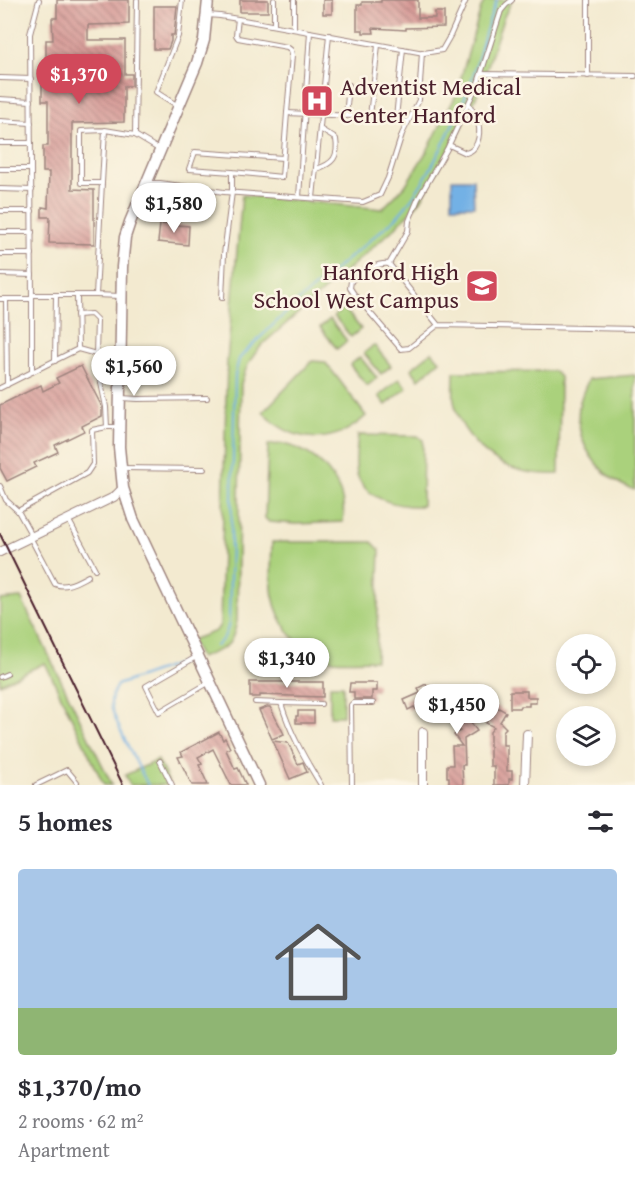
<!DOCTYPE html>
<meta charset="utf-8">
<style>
:root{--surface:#fff;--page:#f2f2f3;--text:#2b2b33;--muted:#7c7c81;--line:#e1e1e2;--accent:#d1495b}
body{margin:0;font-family:"Gentium Book Plus",serif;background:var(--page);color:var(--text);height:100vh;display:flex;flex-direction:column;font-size:22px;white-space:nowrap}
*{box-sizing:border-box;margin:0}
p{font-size:20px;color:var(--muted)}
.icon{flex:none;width:33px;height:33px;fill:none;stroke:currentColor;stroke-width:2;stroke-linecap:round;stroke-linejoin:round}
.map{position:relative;height:785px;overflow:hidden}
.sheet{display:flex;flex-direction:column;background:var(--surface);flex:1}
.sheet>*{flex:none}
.controls{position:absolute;left:556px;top:634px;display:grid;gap:12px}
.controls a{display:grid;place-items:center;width:60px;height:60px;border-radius:50%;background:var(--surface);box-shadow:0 3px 9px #0003;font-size:30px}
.price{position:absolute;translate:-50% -51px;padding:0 14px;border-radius:21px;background:#fff;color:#222;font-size:20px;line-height:39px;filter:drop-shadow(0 2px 3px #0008)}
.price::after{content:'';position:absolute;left:50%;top:36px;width:18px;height:14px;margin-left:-9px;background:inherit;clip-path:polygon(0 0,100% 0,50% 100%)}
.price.on{background:var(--accent);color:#fff}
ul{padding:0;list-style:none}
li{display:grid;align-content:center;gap:12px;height:318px;padding:0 18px}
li+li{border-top:2px solid var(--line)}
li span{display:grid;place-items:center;height:186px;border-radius:6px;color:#555}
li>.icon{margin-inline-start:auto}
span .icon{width:108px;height:108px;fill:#fffc;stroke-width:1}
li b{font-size:26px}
h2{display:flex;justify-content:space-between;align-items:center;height:72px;padding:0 18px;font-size:26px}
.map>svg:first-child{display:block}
.green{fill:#aad17c;stroke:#7a7854;stroke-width:1.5}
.water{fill:#73b1e5;stroke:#5e6888;stroke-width:1.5}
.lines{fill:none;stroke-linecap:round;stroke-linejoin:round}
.stream{stroke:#73b1e5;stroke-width:2}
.building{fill:url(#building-back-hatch)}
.service-casing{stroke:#9e847e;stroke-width:6}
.minor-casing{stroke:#9e847e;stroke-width:10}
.tertiary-casing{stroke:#9e847e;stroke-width:13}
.service{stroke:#fff;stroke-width:4}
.minor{stroke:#fff;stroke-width:8}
.tertiary{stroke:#fff;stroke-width:10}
.rail{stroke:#4a1f2b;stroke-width:2}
.labels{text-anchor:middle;stroke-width:5;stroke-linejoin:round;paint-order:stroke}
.poi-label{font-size:24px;fill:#4a1f2b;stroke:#fcf5e5;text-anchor:start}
</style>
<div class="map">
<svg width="635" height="785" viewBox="0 0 635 785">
<defs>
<pattern id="building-back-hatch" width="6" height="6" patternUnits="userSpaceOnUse" patternTransform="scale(1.5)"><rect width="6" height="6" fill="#d69a96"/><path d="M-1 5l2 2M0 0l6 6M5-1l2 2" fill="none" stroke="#b07d7b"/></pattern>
</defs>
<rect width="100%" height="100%" fill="#fcf5e5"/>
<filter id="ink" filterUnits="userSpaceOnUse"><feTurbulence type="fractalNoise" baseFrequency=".0167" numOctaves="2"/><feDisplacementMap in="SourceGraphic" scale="12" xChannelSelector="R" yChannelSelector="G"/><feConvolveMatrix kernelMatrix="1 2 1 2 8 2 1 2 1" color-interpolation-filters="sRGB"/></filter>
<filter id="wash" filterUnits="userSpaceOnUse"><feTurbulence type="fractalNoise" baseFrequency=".008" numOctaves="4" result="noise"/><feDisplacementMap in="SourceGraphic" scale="24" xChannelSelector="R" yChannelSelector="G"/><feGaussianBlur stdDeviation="1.35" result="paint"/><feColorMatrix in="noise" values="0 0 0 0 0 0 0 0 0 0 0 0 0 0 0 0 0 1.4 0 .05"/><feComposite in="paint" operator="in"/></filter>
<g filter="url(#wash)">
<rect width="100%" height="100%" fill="#f3ead0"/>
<g class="green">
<path d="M485,0H512L503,19L482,84L463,125L421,200L395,228L264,343C251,357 246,366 241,384L237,621C231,651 225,647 200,658L191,640L216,631L220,625L227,361L242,195L382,209L405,186L427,151L456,95L481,8Z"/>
<polygon points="344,308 361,329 351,337 334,316"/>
<polygon points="330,319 347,341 337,349 320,327"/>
<polygon points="374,345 391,366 381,374 364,353"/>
<polygon points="432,352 440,361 419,379 411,369"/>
<polygon points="360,357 377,378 367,386 350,365"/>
<path d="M312,361L325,362L340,381L366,416C334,446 293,445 263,412Z"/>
<path d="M554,371L560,377L559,474C522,476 491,466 469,435C461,425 456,413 454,401C453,391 454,382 454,372Z"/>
<path d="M635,375V490C600,479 574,443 579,406C581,396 585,387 589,379Z"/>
<polygon points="399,379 407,388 386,405 379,396"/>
<path d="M358,435L418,436L423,440L422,506C399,507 365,500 357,474C354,462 357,447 358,435Z"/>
<path d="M282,444C319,451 348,484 343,522L296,524L269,522L265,518L268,445Z"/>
<path d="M272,542H372L380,550L376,660C357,660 334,663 316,656C306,651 298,643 291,635C267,604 271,578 272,542Z"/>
<polygon points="21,598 112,785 104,785 45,663 0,684 0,600"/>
<rect x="330" y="685" width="13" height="31"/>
<polygon points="158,760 170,785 130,785 125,775"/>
</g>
<polygon class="water" points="452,179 473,179 474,206 452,206"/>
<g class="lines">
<g class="stream">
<path d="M216,646C224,639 227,633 229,623L235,375L239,359L247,350L295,304L396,218C422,189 439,154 455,119C460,107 466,96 470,85C480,56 485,27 497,0"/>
<path d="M148,785C140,769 111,717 111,703C111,696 114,690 117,685L189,660"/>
</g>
</g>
<g id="blocks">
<g class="building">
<polygon points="57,0 129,0 129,24 88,25 88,40 125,40 125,74 132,74 132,86 124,86 124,122 72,123 72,189 94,190 94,244 49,243 50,217 42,217 42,207 48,208 49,172 43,172 43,146 48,146 48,101 42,101 42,69 46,69 46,40 53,40 52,18 57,18"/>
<rect x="240" y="0" width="28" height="12"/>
<rect x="323" y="0" width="9" height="14"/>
<polygon points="381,0 418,0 418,18 435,18 435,12 444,12 444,27 406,28 406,30 373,28 374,33 363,33 363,30 357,30 357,5 362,5 362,2 381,2"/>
<polygon points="154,6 177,6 174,35 171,35 171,41 168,49 154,49"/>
<polygon points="160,224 189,226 188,245 158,242"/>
<polygon points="81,366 102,407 102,416 82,426 84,431 55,445 58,452 34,463 36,467 7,481 0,468 0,405 41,385 43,391 59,383 56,378"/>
<polygon points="250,682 323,682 323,697 260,695 260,697 250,697"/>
<polygon points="350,683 377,683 377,691 372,691 372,699 354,699 354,692 349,692"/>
<polygon points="426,684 435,703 425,708 424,706 416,709 414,707 408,710 404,700 420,693 418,688"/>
<polygon points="510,691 527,691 527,697 536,697 536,703 529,703 529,706 520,706 519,708 510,708"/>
<polygon points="441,694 458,699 459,694 474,716 461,708 477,731 464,739 465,765 462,765 463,785 449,785 449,777 447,777 447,765 453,765 452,746 462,746 454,735 460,731 454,723 464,716 436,710"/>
<polygon points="495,706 506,712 500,722 506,728 503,731 503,745 507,745 507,771 512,771 512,779 509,779 509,785 494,785 494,766 490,766 490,732 494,727 486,723"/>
<polygon points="267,707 270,707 284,734 272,739 259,710"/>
<polygon points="298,711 314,711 314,723 296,723 296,716 298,716"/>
<polygon points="219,732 223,740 225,738 230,748 226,750 235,769 238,768 246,785 231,785 213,749 198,757 202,764 199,765 208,785 192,785 178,757 183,756 181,752"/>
<polygon points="273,741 288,743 298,764 303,762 307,772 290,779"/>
</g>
</g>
</g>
<g filter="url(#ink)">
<use href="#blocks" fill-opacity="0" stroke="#9e847e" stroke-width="1.5"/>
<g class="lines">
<g class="service-casing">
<g id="service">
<polyline points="137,0 135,135 160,150"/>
<polyline points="208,15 220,16 238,19 424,53 442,50 450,36 466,0"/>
<polyline points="238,19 236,35 238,38 287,47 291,50 292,55 287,113"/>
<polyline points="274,25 274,0"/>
<polyline points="294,29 294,0"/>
<polyline points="481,74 635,76"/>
<polyline points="588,76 588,0"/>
<polyline points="0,78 31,79"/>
<polyline points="0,99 31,101"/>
<polyline points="178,106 156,92 178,36 182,0"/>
<polyline points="346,116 349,85"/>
<polyline points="370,116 378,45"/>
<polyline points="396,118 403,49"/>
<polyline points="0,121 31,123"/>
<polyline points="105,130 102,183 81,183 81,131 105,130 135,135"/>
<polyline points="0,143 31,143"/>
<path d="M449,145L466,153C472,151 474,149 477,143C483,127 476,117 469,104"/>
<polyline points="0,169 31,169"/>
<path d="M316,169C333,164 339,157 336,139L320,129"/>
<polyline points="232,172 189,169 195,152 283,158"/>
<polyline points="102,183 96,295 120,296"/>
<polyline points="147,183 160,183 224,192 363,202 380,195 388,178 402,134 419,100 422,52"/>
<polyline points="0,189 32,190"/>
<polyline points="299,197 310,32"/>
<polyline points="313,198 329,35"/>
<polyline points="0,211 32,211"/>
<polyline points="0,232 32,232"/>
<polyline points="0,254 32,254"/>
<polyline points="389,264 408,231 409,221 418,199 447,149 478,83 501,11 506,5 512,0"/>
<polyline points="0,274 32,275"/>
<polyline points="32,295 96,295"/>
<polyline points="77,296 78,349 96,354 101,383 106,407 107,427 118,427"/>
<polyline points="222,298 224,254 232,192 232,172 282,177 287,113 396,118 408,122"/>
<polyline points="0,299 32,299 30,34 39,0"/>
<polyline points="6,299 7,385"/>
<polyline points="32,299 32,372"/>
<polyline points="77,315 91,314 97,320 96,354"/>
<path d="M438,325L389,264C376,262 361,273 351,281L350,288L354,294L401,349L409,348L438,325L635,329"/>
<polyline points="55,361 56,295"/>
<polyline points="0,388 78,349"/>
<polyline points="121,398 138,399 207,398"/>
<polyline points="121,468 204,469"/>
<polyline points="0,486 6,500 18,511"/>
<polyline points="68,519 95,569"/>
<polyline points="32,536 18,511 87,473 93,464 92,430 107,427"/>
<path d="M30,537L55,584C66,589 78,581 88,576"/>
<polyline points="196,657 146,686 159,712 210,682"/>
<polyline points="0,677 7,674"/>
<path d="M255,702L281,703C290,733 305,759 321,785"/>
<polyline points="281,703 321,704"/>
<polyline points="160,761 172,785"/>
<polyline points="36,785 67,770 77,782"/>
<polyline points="352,785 351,705 353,703 373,703"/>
</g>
</g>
<g class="minor-casing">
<g id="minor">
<polyline points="0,552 114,497 123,488"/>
<polyline points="423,785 423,732"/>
<polyline points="525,785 527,734"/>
</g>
</g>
<g class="tertiary-casing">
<polyline id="tertiary" points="208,0 204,40 197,63 130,222 125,237 122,267 119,447 123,488 133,519 259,785"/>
</g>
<use href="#service" class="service"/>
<use href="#minor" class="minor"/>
<use href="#tertiary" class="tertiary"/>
<polyline class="rail" points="0,534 123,785"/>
</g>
</g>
<defs>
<g id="hospital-square" transform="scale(1.725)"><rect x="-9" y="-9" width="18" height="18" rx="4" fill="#d1495b" stroke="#fcf5e5"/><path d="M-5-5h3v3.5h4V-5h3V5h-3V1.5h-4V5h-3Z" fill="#fff"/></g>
<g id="school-square" transform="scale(1.725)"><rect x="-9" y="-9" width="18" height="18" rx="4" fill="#d1495b" stroke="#fcf5e5"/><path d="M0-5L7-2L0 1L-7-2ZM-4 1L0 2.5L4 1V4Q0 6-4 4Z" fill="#fff"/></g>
</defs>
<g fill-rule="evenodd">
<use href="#hospital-square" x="317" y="101"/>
<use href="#school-square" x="482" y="286"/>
</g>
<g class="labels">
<g class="poi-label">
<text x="340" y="95">Adventist Medical<tspan x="340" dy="28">Center Hanford</tspan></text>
<text x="459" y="280" text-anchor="end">Hanford High<tspan x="459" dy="28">School West Campus</tspan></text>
</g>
</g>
</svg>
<div class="controls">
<a><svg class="icon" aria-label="locate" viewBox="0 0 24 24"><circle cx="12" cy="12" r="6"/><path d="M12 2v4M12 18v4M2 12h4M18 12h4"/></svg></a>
<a><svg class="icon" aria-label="layers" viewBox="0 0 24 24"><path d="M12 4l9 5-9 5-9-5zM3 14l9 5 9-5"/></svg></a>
</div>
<b class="price on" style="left:79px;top:105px">$1,370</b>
<b class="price" style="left:174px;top:234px">$1,580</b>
<b class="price" style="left:134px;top:397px">$1,560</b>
<b class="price" style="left:287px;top:689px">$1,340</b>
<b class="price" style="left:457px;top:735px">$1,450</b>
</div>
<section class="sheet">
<h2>5 homes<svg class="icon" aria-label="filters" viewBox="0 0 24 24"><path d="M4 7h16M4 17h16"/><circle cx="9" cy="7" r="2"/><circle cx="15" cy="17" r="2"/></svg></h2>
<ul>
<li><span style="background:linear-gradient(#a9c7e8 75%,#8fb573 0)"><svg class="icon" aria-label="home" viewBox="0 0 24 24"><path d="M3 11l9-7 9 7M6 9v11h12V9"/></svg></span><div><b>$1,370/mo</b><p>2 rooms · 62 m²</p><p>Apartment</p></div></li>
</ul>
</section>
